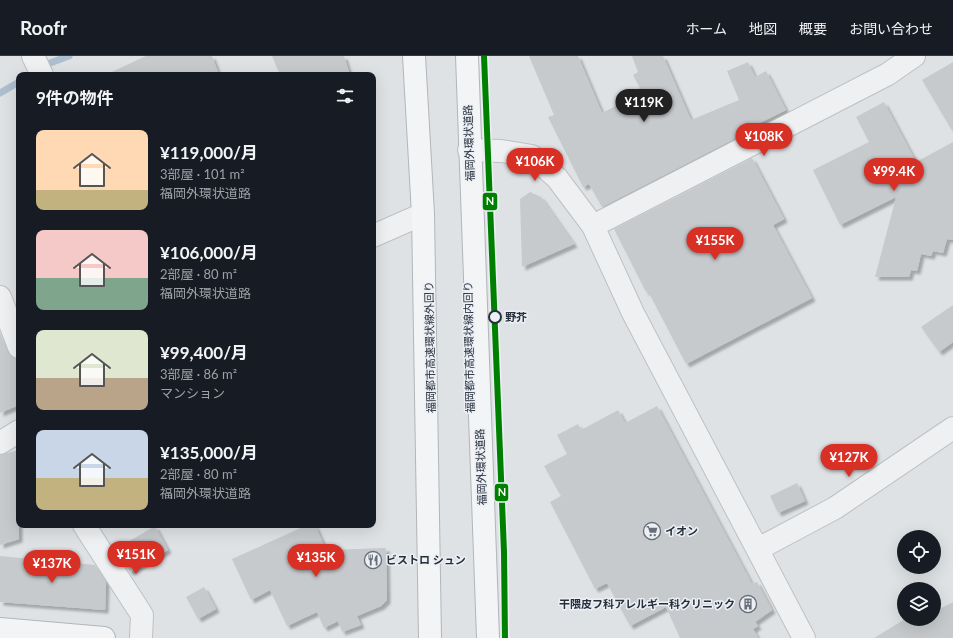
<!DOCTYPE html>
<html lang="ja">
<meta charset="utf-8">
<style>
:root{--surface:#171b24;--page:#20242c;--text:#f1f3f6;--muted:#9ea1a6;--line:#363941;--accent:#d93025}
body{margin:0;font-family:Lato,"Noto Sans JP",sans-serif;background:var(--page);color:var(--text);height:100vh;display:flex;flex-direction:column;font-size:15px;white-space:nowrap}
*{box-sizing:border-box;margin:0}
p{font-size:13px;color:var(--muted)}
.icon{flex:none;width:22px;height:22px;fill:none;stroke:currentColor;stroke-width:2;stroke-linecap:round;stroke-linejoin:round}
.map{position:relative;flex:1;overflow:hidden}
.details{position:absolute;left:16px;top:16px;width:360px;height:456px;display:flex;flex-direction:column;background:var(--surface);border-radius:8px;box-shadow:0 4px 16px #0002}
.details>*{flex:none}
.fabs{position:absolute;left:897px;top:474px;display:grid;gap:8px}
.fabs a{display:grid;place-items:center;width:44px;height:44px;border-radius:50%;background:var(--surface);box-shadow:0 4px 16px #0002;font-size:20px}
.price{position:absolute;translate:-50% -34px;padding:0 9px;border-radius:14px;background:var(--accent);color:#fff;font-size:13px;line-height:26px;filter:drop-shadow(0 1px 2px #0008)}
.price::after{content:'';position:absolute;left:50%;top:24px;width:12px;height:9px;margin-left:-6px;background:inherit;clip-path:polygon(0 0,100% 0,50% 100%)}
.price.on{background:#222;color:#fff}
ul{padding:0;list-style:none}
li{display:flex;align-items:center;gap:12px;height:100px;padding:0 20px}
li span{display:grid;place-items:center;flex:none;width:112px;height:80px;border-radius:8px;color:#555}
li>.icon{margin-inline-start:auto}
span .icon{width:48px;height:48px;fill:#fffc;stroke-width:1}
li b{font-size:17px}
h2{display:flex;justify-content:space-between;align-items:center;height:48px;padding:0 20px;font-size:17px}
header{display:flex;align-items:center;gap:24px;box-sizing:border-box;height:56px;padding:0 20px;background:var(--surface);border-bottom:1px solid var(--line)}
header strong{font-size:19px}
nav{display:flex;gap:22px;margin-inline-start:auto;font-size:14px}
.map>svg:first-child{display:block}
.lines{fill:none;stroke-linecap:round;stroke-linejoin:round}
.stream{stroke:#adbecf;stroke-width:7}
.building{fill:#c7cacd;filter:url(#shadow)}
.minor-casing{stroke:#bec0c3;stroke-width:24}
.highway-casing{stroke:#b2b5b9;stroke-width:24}
.minor{stroke:#eff0f1;stroke-width:22}
.highway{stroke:#f3f4f5;stroke-width:22}
.metro-1-casing{stroke:#ecf0f4;stroke-width:9}
.metro-1{stroke:#008000;stroke-width:6}
.stop-dot{fill:#ecf0f4;stroke:#272f3d;stroke-width:2}
.labels{text-anchor:middle;stroke-width:3;stroke-linejoin:round;paint-order:stroke}
.street-label{font-size:11px;fill:#272f3d;stroke:#ecf0f4}
.stop-label{font-size:11px;font-weight:bold;fill:#272f3d;stroke:#ecf0f4;text-anchor:start}
.poi-label{font-size:11px;font-weight:bold;fill:#272f3d;stroke:#ecf0f4;text-anchor:start}
.line-badge{stroke:#ecf0f4;stroke-width:1.5}
.badge-label{font-size:11px;text-anchor:middle;font-weight:bold;fill:#fff}
</style>
<header>
<strong>Roofr</strong>
<nav><a>ホーム</a><a>地図</a><a>概要</a><a>お問い合わせ</a></nav>
</header>
<div class="map">
<svg width="953" height="582" viewBox="0 0 953 582">
<defs>
<filter id="shadow"><feDropShadow dx="3.5" dy="3.5" stdDeviation="1" flood-color="#0004"/></filter>
</defs>
<rect width="100%" height="100%" fill="#dfe2e5"/>
<g class="lines">
<g class="stream">
<polyline points="41,13 50,7 69,0"/>
<polyline points="0,37 19,26"/>
</g>
</g>
<g class="building">
<polygon points="146,0 212,0 219,19 105,19"/>
<polygon points="272,0 344,0 350,19 280,19"/>
<polygon points="529,0 578,0 602,57 640,37 638,33 640,32 633,19 638,16 632,0 663,0 691,64 739,44 727,15 748,6 755,21 766,15 786,54 739,77 740,80 602,151 589,128 583,131 548,61 554,59"/>
<polygon points="953,6 953,76 922,24"/>
<polygon points="884,46 916,106 953,86 953,184 947,183 943,197 933,195 931,200 921,198 917,215 911,214 909,221 875,221 896,141 840,169 813,114 869,86 856,61"/>
<polygon points="752,102 784,163 773,169 812,242 686,308 648,235 646,236 614,173"/>
<polygon points="530,136 541,141 574,188 522,211 520,143"/>
<polygon points="953,249 953,286 939,296 921,271"/>
<polygon points="0,276 8,296 11,301 19,303 19,349 0,357"/>
<polygon points="657,350 752,528 757,526 772,554 755,566 758,570 753,573 758,582 680,582 666,551 630,570 607,527 595,533 550,446 561,440 544,410 567,398 557,379 578,368 581,374 618,354 625,367"/>
<polygon points="19,394 19,483 0,489 0,399"/>
<polygon points="797,427 805,445 778,457 770,440"/>
<polygon points="307,469 315,469 326,494 386,492 387,544 381,550 357,560 361,569 342,576 338,565 324,572 317,556 287,570 270,534 251,544 232,503"/>
<polygon points="155,470 168,494 130,516 116,493"/>
<polygon points="0,500 95,509 106,526 105,554 0,546"/>
<polygon points="204,531 216,553 198,563 186,541"/>
<polygon points="953,546 953,582 874,582 905,563 934,563 934,556"/>
</g>
<g class="lines">
<g class="minor-casing">
<g id="minor">
<polyline points="33,0 42,19"/>
<polyline points="469,94 501,95 532,100 557,122 593,170 633,257 804,582"/>
<polyline points="593,170 888,18 914,0"/>
<polyline points="373,180 423,158"/>
<polyline points="0,241 19,291"/>
<polyline points="0,387 19,375"/>
<polyline points="84,469 142,559 141,582"/>
<polyline points="758,493 835,452 953,372"/>
</g>
</g>
<g class="highway-casing">
<g id="highway">
<polyline points="414,0 423,158 430,582"/>
<polyline points="467,0 488,582"/>
<polyline points="0,573 104,582"/>
</g>
</g>
<use href="#minor" class="minor"/>
<use href="#highway" class="highway"/>
<g class="metro-1-casing">
<polyline id="metro-1" points="484,0 504,496 505,582"/>
</g>
<use href="#metro-1" class="metro-1"/>
</g>
<defs>
<g id="supermarket-ring" transform="scale(0.9)"><circle r="9.5" fill="#ecf0f4" stroke="#676e78" stroke-width="1.5"/><path d="M-6-5.5h2.5l.6 2H6L4.5 2H-2.5L-4.4-4H-6ZM-1.5 3.2a1.3 1.3 0 1 0 .1 0ZM3 3.2a1.3 1.3 0 1 0 .1 0Z" fill="#676e78"/></g>
<g id="restaurant-ring" transform="scale(0.9)"><circle r="9.5" fill="#ecf0f4" stroke="#676e78" stroke-width="1.5"/><path d="M-5-6h1v4h1v-4h1v4h1v-4h1v5L-1.5 .5V6h-2V.5L-5-1ZM5-6V6H3V1.5H1.5Q1.5-4 5-6Z" fill="#676e78"/></g>
<g id="building-ring" transform="scale(0.9)"><circle r="9.5" fill="#ecf0f4" stroke="#676e78" stroke-width="1.5"/><path d="M-4-6H4V6H1V3H-1V6H-4ZM-2.5-4.3h1.7v1.8h-1.7ZM.8-4.3h1.7v1.8H.8ZM-2.5-1h1.7V.8h-1.7ZM.8-1h1.7V.8H.8Z" fill="#676e78"/></g>
</defs>
<g fill-rule="evenodd">
<use href="#supermarket-ring" x="652" y="475"/>
<use href="#restaurant-ring" x="373" y="504"/>
<use href="#building-ring" x="748" y="548"/>
</g>
<circle class="stop-dot" cx="495" cy="261" r="6"/>
<g class="labels">
<g class="street-label">
<text transform="translate(469 87) rotate(-92)" y="4">福岡外環状道路</text>
<text transform="translate(430 291) rotate(-91)" y="4">福岡都市高速環状線外回り</text>
<text transform="translate(469 291) rotate(-91)" y="4">福岡都市高速環状線内回り</text>
<text transform="translate(481 411) rotate(-92)" y="4">福岡外環状道路</text>
</g>
<g class="stop-label">
<text x="505" y="265">野芥</text>
</g>
<g class="poi-label">
<text x="665" y="479">イオン</text>
<text x="386" y="508">ビストロ シュン</text>
<text x="735" y="552" text-anchor="end">干隈皮フ科アレルギー科クリニック</text>
</g>
</g>
<g class="line-badge">
<rect x="482" y="136" width="16" height="19" rx="4" fill="#008000"/>
<rect x="494" y="427" width="15" height="19" rx="4" fill="#008000"/>
</g>
<g class="badge-label">
<text x="490" y="149">N</text>
<text x="502" y="440">N</text>
</g>
</svg>
<div class="fabs">
<a><svg class="icon" aria-label="locate" viewBox="0 0 24 24"><circle cx="12" cy="12" r="6"/><path d="M12 2v4M12 18v4M2 12h4M18 12h4"/></svg></a>
<a><svg class="icon" aria-label="layers" viewBox="0 0 24 24"><path d="M12 4l9 5-9 5-9-5zM3 14l9 5 9-5"/></svg></a>
</div>
<b class="price on" style="left:644px;top:67px">¥119K</b>
<b class="price" style="left:764px;top:101px">¥108K</b>
<b class="price" style="left:535px;top:126px">¥106K</b>
<b class="price" style="left:894px;top:136px">¥99.4K</b>
<b class="price" style="left:715px;top:205px">¥155K</b>
<b class="price" style="left:849px;top:422px">¥127K</b>
<b class="price" style="left:136px;top:519px">¥151K</b>
<b class="price" style="left:316px;top:522px">¥135K</b>
<b class="price" style="left:52px;top:528px">¥137K</b>
<section class="details">
<h2>9件の物件<svg class="icon" aria-label="filters" viewBox="0 0 24 24"><path d="M4 7h16M4 17h16"/><circle cx="9" cy="7" r="2"/><circle cx="15" cy="17" r="2"/></svg></h2>
<ul>
<li><span style="background:linear-gradient(#ffd9b3 75%,#c2b280 0)"><svg class="icon" aria-label="home" viewBox="0 0 24 24"><path d="M3 11l9-7 9 7M6 9v11h12V9"/></svg></span><div><b>¥119,000/月</b><p>3部屋 · 101 m²</p><p>福岡外環状道路</p></div></li>
<li><span style="background:linear-gradient(#f6c9c9 60%,#7fa58c 0)"><svg class="icon" aria-label="home" viewBox="0 0 24 24"><path d="M3 11l9-7 9 7M6 9v11h12V9"/></svg></span><div><b>¥106,000/月</b><p>2部屋 · 80 m²</p><p>福岡外環状道路</p></div></li>
<li><span style="background:linear-gradient(#dfe7d0 60%,#b9a48a 0)"><svg class="icon" aria-label="home" viewBox="0 0 24 24"><path d="M3 11l9-7 9 7M6 9v11h12V9"/></svg></span><div><b>¥99,400/月</b><p>3部屋 · 86 m²</p><p>マンション</p></div></li>
<li><span style="background:linear-gradient(#c9d6e8 60%,#c2b280 0)"><svg class="icon" aria-label="home" viewBox="0 0 24 24"><path d="M3 11l9-7 9 7M6 9v11h12V9"/></svg></span><div><b>¥135,000/月</b><p>2部屋 · 80 m²</p><p>福岡外環状道路</p></div></li>
</ul>
</section>
</div>
